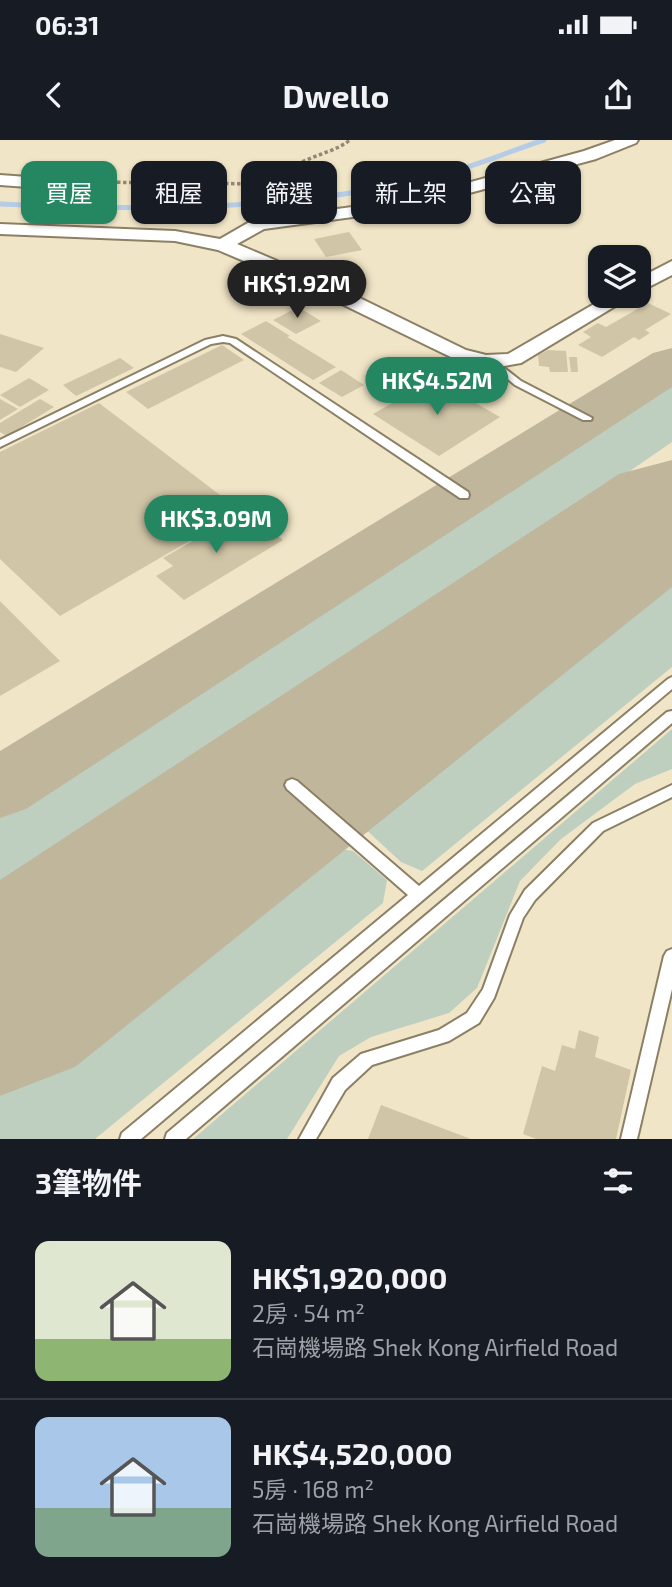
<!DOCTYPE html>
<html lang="zh-TW">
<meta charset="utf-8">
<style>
:root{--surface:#171b24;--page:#20242c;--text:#f1f3f6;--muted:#9ea1a6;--line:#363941;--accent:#248761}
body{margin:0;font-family:"Exo 2","Noto Sans TC",sans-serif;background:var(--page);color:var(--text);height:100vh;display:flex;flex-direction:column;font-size:26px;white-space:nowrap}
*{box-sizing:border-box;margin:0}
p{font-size:23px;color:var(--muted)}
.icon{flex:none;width:38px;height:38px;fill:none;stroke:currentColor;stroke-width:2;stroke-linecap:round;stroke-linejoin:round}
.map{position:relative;height:999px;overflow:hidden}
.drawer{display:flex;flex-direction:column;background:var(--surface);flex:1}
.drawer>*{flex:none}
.top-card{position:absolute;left:21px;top:21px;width:630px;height:63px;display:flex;gap:14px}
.tools{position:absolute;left:588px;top:105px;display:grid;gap:14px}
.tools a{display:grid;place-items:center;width:63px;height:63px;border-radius:14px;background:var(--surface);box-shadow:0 2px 5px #0004;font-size:35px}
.price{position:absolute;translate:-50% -60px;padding:0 16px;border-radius:24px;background:var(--accent);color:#fff;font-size:23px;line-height:46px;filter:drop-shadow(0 2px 4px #0008)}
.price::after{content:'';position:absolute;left:50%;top:42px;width:21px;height:16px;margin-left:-10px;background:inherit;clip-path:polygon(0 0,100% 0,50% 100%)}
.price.on{background:#222;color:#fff}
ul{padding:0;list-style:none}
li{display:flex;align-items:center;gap:21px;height:175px;padding:0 35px}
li+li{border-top:2px solid var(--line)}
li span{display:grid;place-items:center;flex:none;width:196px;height:140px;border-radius:14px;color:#555}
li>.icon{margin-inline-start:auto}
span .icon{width:84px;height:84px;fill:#fffc;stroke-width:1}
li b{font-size:30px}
h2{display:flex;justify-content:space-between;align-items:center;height:84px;padding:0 35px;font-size:30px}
.chip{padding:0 24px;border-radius:14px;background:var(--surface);box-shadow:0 2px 5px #0004;font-size:24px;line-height:63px}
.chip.on{background:var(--accent);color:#fff}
.status{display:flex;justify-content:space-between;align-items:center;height:49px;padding:0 35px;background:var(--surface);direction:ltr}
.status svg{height:19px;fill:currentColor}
header{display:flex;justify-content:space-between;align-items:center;height:91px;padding:0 35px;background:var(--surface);font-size:32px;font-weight:700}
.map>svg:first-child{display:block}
.green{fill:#becfc0}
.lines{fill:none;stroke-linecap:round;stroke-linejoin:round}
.stream{stroke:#b6cce6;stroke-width:5}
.taxiway{fill:#c0b69c;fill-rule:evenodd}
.runway{fill:#c0b69c;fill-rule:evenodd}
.building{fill:#d1c5a7}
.lane-casing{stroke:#8b8065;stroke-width:4}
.street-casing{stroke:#8b8065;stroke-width:4}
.path{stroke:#918974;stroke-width:3.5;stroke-dasharray:3.5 2.5;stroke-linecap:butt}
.lane{fill:#fff;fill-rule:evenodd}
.street{fill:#fff;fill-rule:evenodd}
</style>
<div class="status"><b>06:31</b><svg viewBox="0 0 49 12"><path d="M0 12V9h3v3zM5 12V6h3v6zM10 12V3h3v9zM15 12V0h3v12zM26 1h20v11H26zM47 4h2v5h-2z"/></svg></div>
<header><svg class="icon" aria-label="back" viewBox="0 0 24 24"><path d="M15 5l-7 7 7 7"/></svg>Dwello<svg class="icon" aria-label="share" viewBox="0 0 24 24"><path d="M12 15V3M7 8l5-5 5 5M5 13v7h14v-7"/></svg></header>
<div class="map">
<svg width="672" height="999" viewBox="0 0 672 999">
<rect width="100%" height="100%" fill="#f1e5c7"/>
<g class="green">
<polygon points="672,236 672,302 0,765 0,671"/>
<polygon points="672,432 672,527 422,731 401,722 362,686 368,664"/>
<polygon points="672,589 672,629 635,644 561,699 520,741 477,848 449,873 371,897 339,916 287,999 193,999"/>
<polygon points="330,707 353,711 387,740 383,763 95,999 0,999 0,945 300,716"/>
</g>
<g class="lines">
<path class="stream" d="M0,64C145,71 291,71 433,37C471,28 507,12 544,0"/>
<polygon class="taxiway" points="672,208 672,247 26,669 0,678 0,611 653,213"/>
<polygon class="runway" points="672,320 672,447 75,927 0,956 0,740 619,334"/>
</g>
<g class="building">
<polygon points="349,92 362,110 326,117 314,99"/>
<polygon points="648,163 671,174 645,190 650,193 639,200 634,197 602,217 578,205 591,197 583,192 598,183 606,187"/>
<polygon points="298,167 321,181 296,194 273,180"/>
<polygon points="266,181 290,196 287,197 336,227 313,240 241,194"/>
<polygon points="0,194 44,208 16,232 0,227"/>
<polygon points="222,205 244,220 148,269 126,252"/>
<polygon points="548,210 566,211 568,232 550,232 549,227 539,226 538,215"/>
<polygon points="569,217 577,217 578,232 571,232"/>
<polygon points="120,218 134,228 76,256 63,245"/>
<polygon points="341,230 364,245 342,257 319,243"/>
<polygon points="29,238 49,250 20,267 0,255"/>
<polygon points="434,239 500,277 439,316 373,274"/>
<polygon points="0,259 18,269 0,280"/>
<polygon points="40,259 54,267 7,296 0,292 0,283"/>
<polygon points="99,263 241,371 60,476 0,419 0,312"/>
<polygon points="235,377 245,384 255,378 283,400 184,460 156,436 173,426 163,418"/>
<polygon points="0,461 60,521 0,556"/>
<polygon points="579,890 599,897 595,917 631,930 616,999 536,999 523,994 542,926 555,931 562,905 575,909"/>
<polygon points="381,965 471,999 368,999"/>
</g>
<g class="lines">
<g class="lane-casing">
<g id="lane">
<polygon points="223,196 236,199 468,352 469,355 468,358 460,358 230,203 223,202 211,204 0,307 0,300 205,200"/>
<polygon points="494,220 521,241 592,278 591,280 583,280 515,245 491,225 491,221"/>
<polygon points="672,537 672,549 141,999 120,999 122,993 408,755 287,649 285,645 287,641 292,639 297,641 419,746 668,539"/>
<polygon points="672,571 672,583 186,999 165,999 167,993 667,572"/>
<polygon points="672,645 672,657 603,691 535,760 523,778 494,858 479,883 449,901 372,925 345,950 316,999 299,999 333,938 361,914 439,890 467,873 483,849 510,775 525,750 593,683"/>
<polygon points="672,809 672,849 637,999 621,999 664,816 667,811"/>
</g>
</g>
<g class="street-casing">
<g id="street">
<polygon points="615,0 638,0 636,3 596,19 462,55 360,76 264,89 237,104 329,143 466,210 486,215 508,214 608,156 632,156 521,223 493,228 459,221 315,151 218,110 175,101 0,94 0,84 175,91 220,99 253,80 360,66 460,45 584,11"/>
<polygon points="0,35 69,40 78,45 69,50 0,45"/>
<polygon points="672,121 672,135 639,152 639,138"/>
</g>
</g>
<g class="path">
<path d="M87,42L268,44C282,40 290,29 302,22C318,14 336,11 350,0"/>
<polyline points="282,42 293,63"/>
</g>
<use href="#lane" class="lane"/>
<use href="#street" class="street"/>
</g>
</svg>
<div class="tools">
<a><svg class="icon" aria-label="layers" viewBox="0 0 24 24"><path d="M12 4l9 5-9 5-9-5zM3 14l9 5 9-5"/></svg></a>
</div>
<b class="price on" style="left:297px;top:180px">HK$1.92M</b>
<b class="price" style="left:437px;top:277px">HK$4.52M</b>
<b class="price" style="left:216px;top:415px">HK$3.09M</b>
<div class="top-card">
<a class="chip on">買屋</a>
<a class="chip">租屋</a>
<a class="chip">篩選</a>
<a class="chip">新上架</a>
<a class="chip">公寓</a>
</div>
</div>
<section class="drawer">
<h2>3筆物件<svg class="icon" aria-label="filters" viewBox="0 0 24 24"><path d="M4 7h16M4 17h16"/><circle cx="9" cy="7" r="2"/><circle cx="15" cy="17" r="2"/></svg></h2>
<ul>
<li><span style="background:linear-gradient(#dfe7d0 70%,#8fb573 0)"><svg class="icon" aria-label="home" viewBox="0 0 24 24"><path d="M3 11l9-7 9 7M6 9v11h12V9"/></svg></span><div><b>HK$1,920,000</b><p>2房 · 54 m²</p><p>石崗機場路 Shek Kong Airfield Road</p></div></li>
<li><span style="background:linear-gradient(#a9c7e8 65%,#7fa58c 0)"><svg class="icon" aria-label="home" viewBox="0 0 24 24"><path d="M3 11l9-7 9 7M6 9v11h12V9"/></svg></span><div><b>HK$4,520,000</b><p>5房 · 168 m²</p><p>石崗機場路 Shek Kong Airfield Road</p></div></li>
</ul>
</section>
